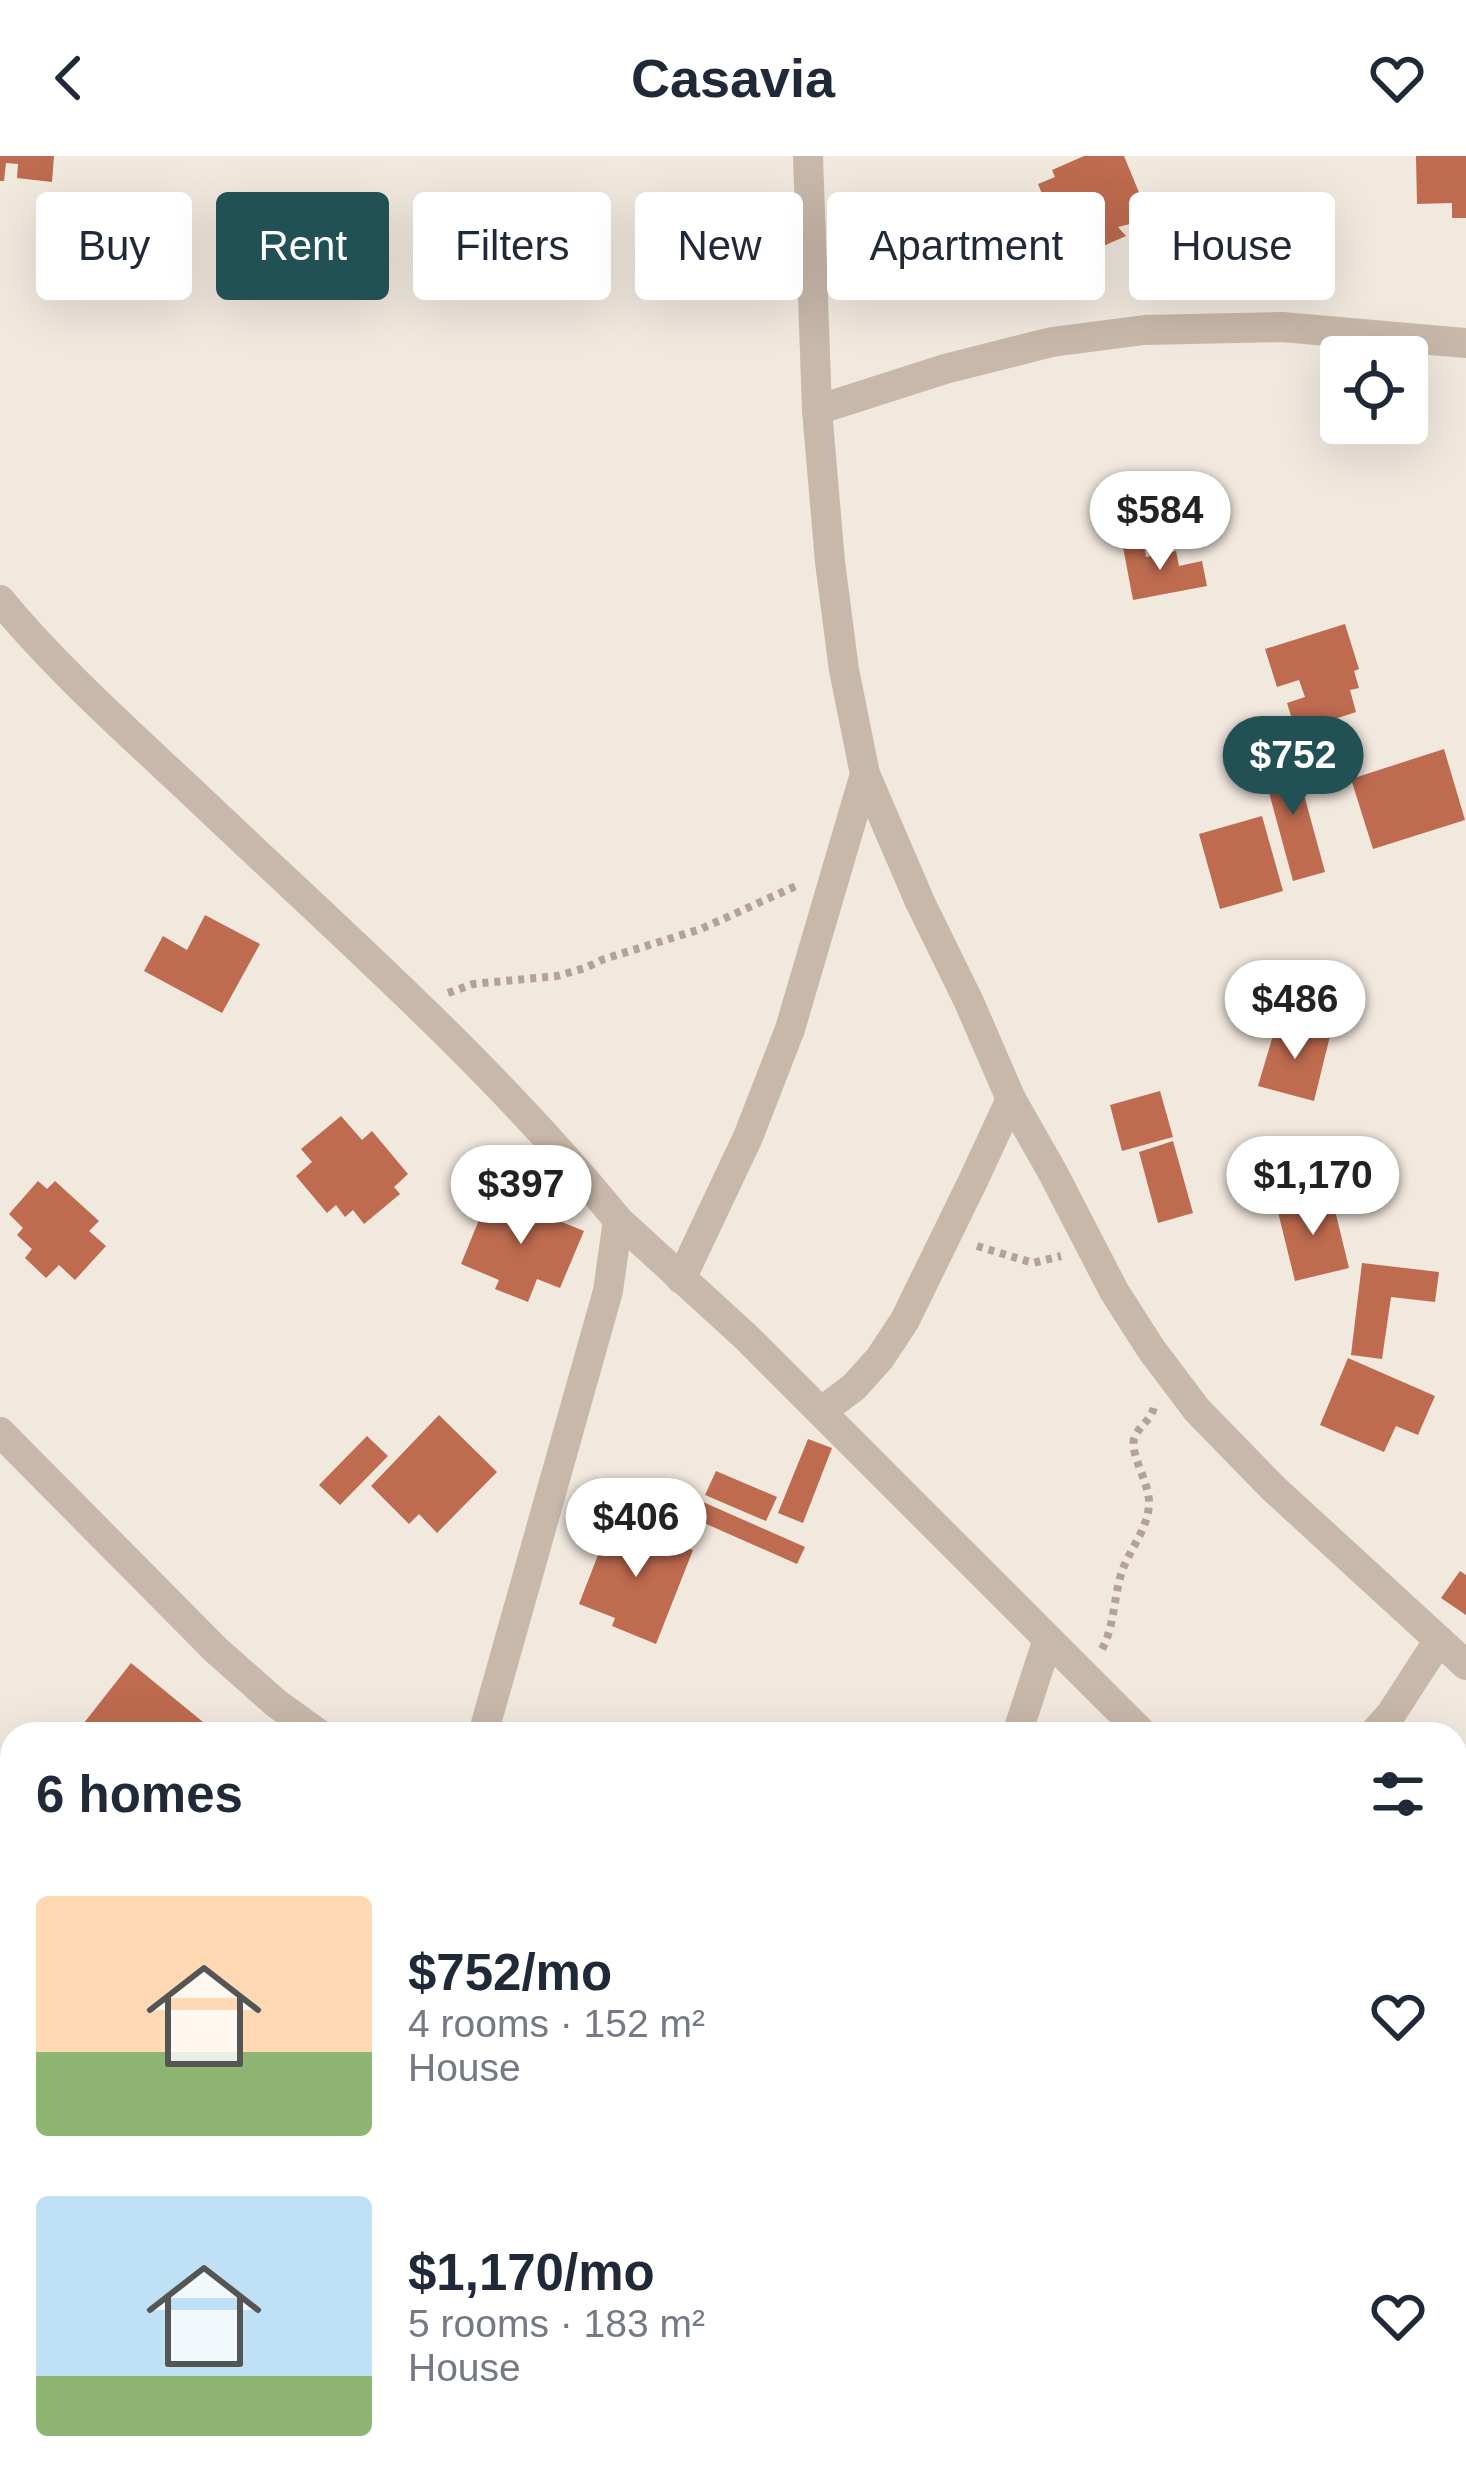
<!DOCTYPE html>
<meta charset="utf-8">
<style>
:root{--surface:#fff;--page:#f2f2f3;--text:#1f2937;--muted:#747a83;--accent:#225155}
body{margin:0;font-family:Arial,sans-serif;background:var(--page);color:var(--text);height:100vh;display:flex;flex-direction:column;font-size:45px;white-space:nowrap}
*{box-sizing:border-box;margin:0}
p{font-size:39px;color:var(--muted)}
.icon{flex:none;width:66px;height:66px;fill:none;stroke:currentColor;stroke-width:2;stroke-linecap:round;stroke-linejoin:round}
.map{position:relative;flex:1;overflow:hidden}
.panel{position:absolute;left:0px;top:1566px;width:1467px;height:768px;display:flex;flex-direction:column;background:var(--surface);border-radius:36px 36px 0 0;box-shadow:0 12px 48px #0002}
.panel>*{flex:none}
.banner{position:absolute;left:36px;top:36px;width:1395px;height:108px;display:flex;gap:24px}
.fabs{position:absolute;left:1320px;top:180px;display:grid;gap:24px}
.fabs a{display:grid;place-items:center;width:108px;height:108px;border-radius:12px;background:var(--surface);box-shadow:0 12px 48px #0002;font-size:60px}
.price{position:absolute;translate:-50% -102px;padding:0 27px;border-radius:42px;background:#fff;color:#222;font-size:39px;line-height:78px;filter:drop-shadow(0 3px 6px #0008)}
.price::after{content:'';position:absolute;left:50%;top:72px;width:36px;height:27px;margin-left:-18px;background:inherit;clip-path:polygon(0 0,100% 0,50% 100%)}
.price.selected{background:var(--accent);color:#fff}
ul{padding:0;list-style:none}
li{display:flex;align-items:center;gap:36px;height:300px;padding:0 36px}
li span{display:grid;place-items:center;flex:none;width:336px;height:240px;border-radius:12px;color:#555}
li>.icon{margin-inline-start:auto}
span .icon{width:144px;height:144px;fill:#fffc;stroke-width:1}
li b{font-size:51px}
h2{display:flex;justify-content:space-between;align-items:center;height:144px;padding:0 36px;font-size:51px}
.pill{padding:0 42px;border-radius:12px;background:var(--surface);box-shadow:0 12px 48px #0002;font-size:42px;line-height:108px}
.pill.selected{background:var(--accent);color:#fff}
header{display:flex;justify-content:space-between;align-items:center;height:156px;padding:0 36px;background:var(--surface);font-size:54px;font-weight:700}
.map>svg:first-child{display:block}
.building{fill:#be6b4f}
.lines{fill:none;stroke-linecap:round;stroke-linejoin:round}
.path{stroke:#b4a395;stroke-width:8;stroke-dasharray:6 6;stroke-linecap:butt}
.street{stroke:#c8b8aa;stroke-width:30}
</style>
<header><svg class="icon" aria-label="back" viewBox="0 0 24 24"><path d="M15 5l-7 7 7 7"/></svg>Casavia<svg class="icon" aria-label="heart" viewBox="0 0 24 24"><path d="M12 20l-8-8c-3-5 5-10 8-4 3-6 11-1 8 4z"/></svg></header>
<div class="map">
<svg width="1466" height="2334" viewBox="0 0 1466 2334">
<rect width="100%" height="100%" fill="#f1e8de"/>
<g class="building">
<polygon points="0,0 54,0 52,26 17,22 18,8 6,7 4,25 0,25"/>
<polygon points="1084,0 1124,0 1150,63 1118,71 1126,80 1101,91 1100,88 1073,99 1068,87 1063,89 1038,28 1055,21 1052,14"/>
<polygon points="1416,0 1466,0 1466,62 1452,62 1452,47 1417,48"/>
<polygon points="1144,388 1146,401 1176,395 1179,410 1202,405 1207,430 1133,444 1123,391"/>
<polygon points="1345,468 1359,513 1354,515 1359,532 1350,534 1356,556 1296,576 1287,547 1305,541 1299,524 1277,531 1265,493"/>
<polygon points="1444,593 1465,664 1373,693 1351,623"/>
<polygon points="1293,598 1325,716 1293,725 1261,607"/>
<polygon points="1262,660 1283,735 1220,753 1199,678"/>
<polygon points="205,759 260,788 222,857 144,815 163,780 187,794"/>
<polygon points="1277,866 1330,880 1314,945 1258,930"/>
<polygon points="1160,935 1173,981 1122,995 1110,949"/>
<polygon points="341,960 362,984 372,975 408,1018 394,1031 400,1038 364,1068 353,1054 345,1061 336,1049 327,1057 296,1020 312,1006 301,993"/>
<polygon points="1173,985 1193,1057 1158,1067 1139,996"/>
<polygon points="1358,989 1362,1006 1333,1014 1328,998"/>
<polygon points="38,1025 47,1033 55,1025 99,1065 89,1075 106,1090 75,1124 59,1109 46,1122 25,1102 32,1093 17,1079 23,1072 9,1058"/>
<polygon points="490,1037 584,1075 560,1132 537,1123 528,1146 495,1133 499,1124 461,1108"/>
<polygon points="1331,1038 1349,1112 1295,1125 1277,1052"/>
<polygon points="1362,1107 1439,1116 1435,1146 1391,1141 1382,1203 1351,1199"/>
<polygon points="1348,1202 1435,1240 1418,1279 1396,1270 1384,1296 1320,1269"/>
<polygon points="439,1259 497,1316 437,1377 419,1358 409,1368 371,1330"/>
<polygon points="367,1280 388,1300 340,1349 319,1329"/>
<polygon points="808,1283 832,1292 803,1367 778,1357"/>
<polygon points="716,1315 777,1341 766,1365 705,1339"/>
<polygon points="703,1346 805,1391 797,1408 695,1363"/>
<polygon points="612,1363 693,1394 656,1488 612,1470 615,1462 579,1448"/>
<polygon points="1460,1415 1466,1419 1466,1459 1441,1442"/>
<polygon points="131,1507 203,1566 193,1578 87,1578 80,1572"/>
<polygon points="0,1695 12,1706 12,1775 10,1773 0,1784"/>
<polygon points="1032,2322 1097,2322 1093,2334 1028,2334"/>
</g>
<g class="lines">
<g class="path">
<polyline points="448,837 473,828 557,820 585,812 604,803 701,773 798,729"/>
<polyline points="977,1090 1033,1107 1061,1100"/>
<path d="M1102,1493C1116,1467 1113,1437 1124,1410C1133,1389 1148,1371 1149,1348C1150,1328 1130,1299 1134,1283C1138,1270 1151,1265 1154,1251"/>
<polyline points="1455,1661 1466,1658"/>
<polyline points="347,2334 363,2322"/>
</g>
<g class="street">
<polyline points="808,0 817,254 830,406 844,514 865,618 920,746 969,846 1011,943 1053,1017 1114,1135 1151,1193 1197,1254 1273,1332 1466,1509"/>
<polyline points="817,254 945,213 1052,186 1144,174 1282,171 1466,187"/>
<path d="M0,444C58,514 127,575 193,637C338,775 491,908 618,1064L608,1135L483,1578"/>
<polyline points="618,1064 745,1180 1143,1578"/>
<polyline points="681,1123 748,981 790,873 865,618"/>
<polyline points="822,1255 854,1231 880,1202 905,1164 972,1027 1011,943"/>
<polyline points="0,1276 216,1494 277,1548 319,1578"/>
<polyline points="1017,1578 1048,1483"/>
<polyline points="1373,1578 1391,1558 1439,1484"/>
<polyline points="1455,1890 1466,1901"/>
<polyline points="0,1893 12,1899"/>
<polyline points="15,2322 80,2334"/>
<polyline points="1267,2322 1278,2334"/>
<polyline points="272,2334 275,2322"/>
<polyline points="811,2334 814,2322"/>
</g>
</g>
</svg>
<div class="fabs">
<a><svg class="icon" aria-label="locate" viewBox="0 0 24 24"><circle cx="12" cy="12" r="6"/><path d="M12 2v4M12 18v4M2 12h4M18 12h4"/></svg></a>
</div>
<b class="price" style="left:1160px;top:417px">$584</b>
<b class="price selected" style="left:1293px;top:662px">$752</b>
<b class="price" style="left:1295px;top:906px">$486</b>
<b class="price" style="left:1313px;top:1082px">$1,170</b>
<b class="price" style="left:521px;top:1091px">$397</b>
<b class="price" style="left:636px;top:1424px">$406</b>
<div class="banner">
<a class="pill">Buy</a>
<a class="pill selected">Rent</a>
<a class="pill">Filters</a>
<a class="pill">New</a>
<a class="pill">Apartment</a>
<a class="pill">House</a>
</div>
<section class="panel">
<h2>6 homes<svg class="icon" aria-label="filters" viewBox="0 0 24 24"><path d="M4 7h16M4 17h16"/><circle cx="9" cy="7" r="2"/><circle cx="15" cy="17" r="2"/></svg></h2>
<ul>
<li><span style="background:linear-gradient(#ffd9b3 65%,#8fb573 0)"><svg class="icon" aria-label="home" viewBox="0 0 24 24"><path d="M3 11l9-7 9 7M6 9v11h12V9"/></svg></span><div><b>$752/mo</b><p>4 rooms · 152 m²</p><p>House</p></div><svg class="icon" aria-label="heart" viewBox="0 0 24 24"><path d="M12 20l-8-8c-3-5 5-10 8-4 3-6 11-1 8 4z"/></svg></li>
<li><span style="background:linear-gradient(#bfe0f5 75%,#8fb573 0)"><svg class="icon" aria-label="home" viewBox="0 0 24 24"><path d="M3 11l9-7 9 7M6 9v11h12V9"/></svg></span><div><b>$1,170/mo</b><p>5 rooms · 183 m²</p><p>House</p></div><svg class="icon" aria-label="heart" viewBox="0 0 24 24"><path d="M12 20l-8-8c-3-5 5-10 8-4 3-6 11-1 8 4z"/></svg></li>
</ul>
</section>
</div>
